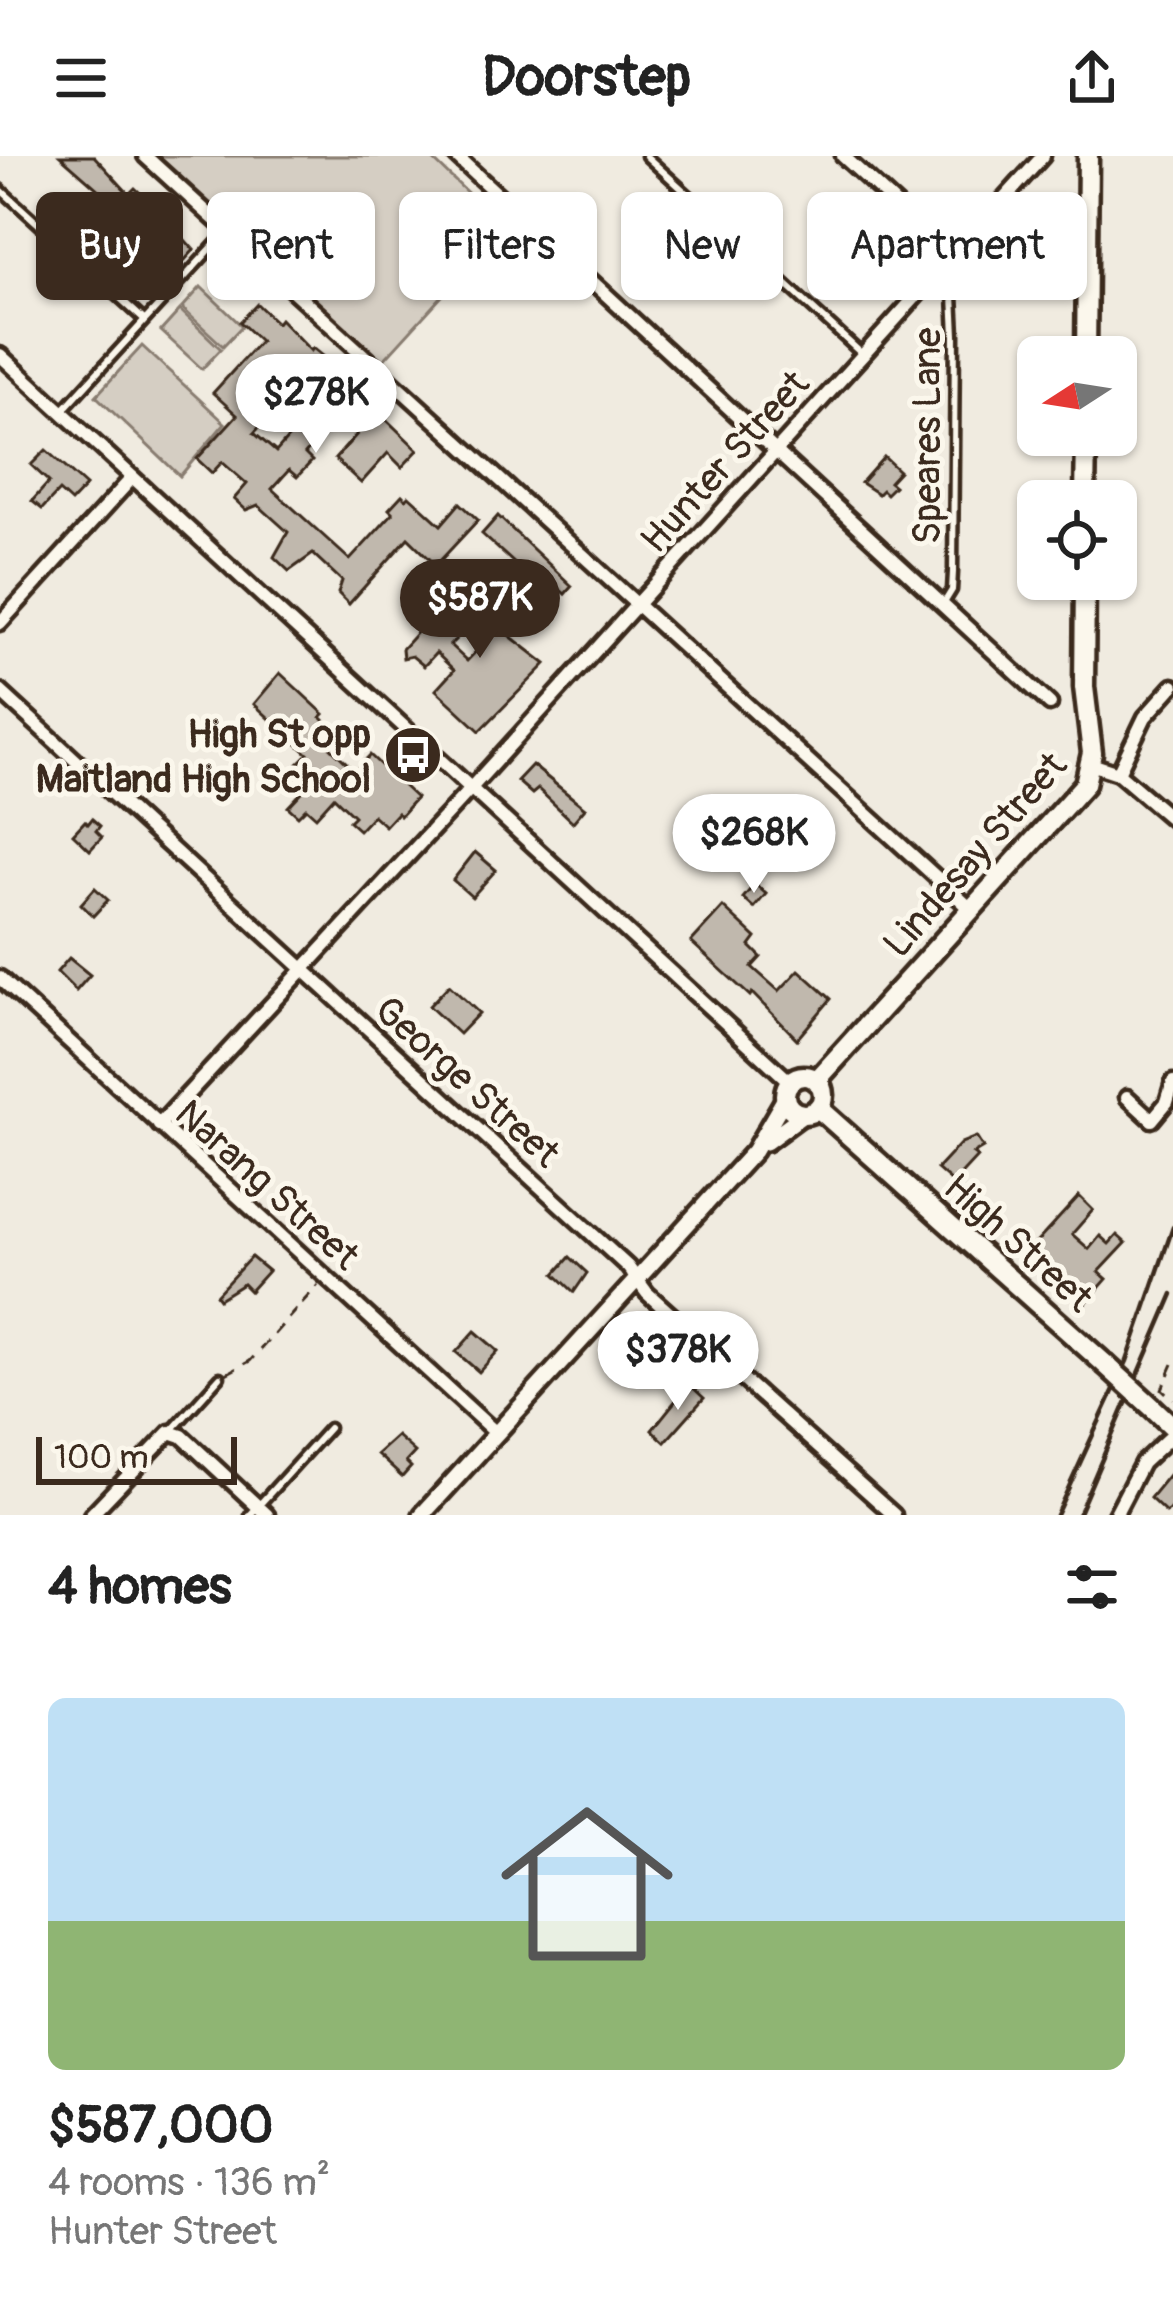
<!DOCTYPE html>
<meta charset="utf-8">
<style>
:root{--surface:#fff;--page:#f6f6f6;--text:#222;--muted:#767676;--line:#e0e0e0;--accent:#3b2a1e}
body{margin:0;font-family:Pangolin,sans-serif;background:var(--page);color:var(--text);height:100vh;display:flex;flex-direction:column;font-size:45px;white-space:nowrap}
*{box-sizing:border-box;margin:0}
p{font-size:39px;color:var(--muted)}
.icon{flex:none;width:66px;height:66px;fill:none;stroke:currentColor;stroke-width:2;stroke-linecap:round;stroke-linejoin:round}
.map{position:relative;height:1359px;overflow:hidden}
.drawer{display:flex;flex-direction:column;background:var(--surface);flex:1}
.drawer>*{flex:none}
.banner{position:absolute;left:36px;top:36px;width:1101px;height:108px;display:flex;gap:24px}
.needle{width:78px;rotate:258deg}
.tools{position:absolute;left:1017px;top:180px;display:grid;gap:24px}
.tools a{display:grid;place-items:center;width:120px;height:120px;border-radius:18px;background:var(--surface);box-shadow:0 3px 9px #0004;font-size:60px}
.scale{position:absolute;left:36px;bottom:30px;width:201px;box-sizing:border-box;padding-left:12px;border:6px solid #3b2a1e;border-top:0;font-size:33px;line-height:42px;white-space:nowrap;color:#3b2a1e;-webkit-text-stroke:9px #fbf7ec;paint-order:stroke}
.price{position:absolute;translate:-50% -102px;padding:0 27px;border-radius:42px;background:#fff;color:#222;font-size:39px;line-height:78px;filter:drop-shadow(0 3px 6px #0008)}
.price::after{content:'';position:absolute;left:50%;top:72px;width:36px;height:27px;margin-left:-18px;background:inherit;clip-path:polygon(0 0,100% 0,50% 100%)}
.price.on{background:var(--accent);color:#fff}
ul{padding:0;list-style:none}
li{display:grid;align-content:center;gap:24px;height:636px;padding:0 48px}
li+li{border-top:3px solid var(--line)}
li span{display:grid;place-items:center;height:372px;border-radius:18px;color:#555}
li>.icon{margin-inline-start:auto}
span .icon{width:216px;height:216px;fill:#fffc;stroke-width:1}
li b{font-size:51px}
h2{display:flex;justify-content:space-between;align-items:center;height:144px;padding:0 48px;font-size:51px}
.pill{padding:0 42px;border-radius:18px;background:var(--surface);box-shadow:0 3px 9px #0004;font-size:42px;line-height:108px}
.pill.on{background:var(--accent);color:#fff}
header{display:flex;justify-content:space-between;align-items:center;height:156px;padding:0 48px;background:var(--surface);font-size:54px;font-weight:700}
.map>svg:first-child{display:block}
.green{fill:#d5cec3;stroke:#887c70;stroke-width:3}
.building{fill:#c0b8ad;stroke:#3b2a1e;stroke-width:3}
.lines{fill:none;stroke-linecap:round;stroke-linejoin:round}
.service-casing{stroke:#3b2a1e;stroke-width:15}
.minor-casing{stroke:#3b2a1e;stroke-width:21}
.tertiary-casing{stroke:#3b2a1e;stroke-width:24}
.secondary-casing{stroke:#3b2a1e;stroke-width:27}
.path{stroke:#3b2a1e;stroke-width:3;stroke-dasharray:12 9;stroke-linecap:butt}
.service{stroke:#fbf7ec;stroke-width:6}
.minor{stroke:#fbf7ec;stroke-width:12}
.tertiary{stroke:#fbf7ec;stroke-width:15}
.secondary{stroke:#fbf7ec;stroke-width:18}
.rail{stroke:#3b2a1e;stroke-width:4.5}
.secondary-bridge-casing{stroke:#3b2a1e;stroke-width:27;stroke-linecap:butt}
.secondary-bridge{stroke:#fbf7ec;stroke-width:18}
.labels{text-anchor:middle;stroke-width:10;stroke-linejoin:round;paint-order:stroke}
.street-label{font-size:39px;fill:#3b2a1e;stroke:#fbf7ec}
.poi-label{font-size:39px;font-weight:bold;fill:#3b2a1e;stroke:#fbf7ec;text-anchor:end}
</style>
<header><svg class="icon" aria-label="menu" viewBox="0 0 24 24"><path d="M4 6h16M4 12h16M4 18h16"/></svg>Doorstep<svg class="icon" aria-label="share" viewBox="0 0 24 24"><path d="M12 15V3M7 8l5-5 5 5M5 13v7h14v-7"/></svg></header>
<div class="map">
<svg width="1173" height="1359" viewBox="0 0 1173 1359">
<rect width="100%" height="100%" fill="#f0ebe0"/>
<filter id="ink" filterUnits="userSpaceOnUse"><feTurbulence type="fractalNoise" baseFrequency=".00833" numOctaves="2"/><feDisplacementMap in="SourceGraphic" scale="24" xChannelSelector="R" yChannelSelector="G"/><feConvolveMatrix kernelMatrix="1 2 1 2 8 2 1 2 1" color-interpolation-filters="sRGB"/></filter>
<g filter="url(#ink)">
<g class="green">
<polygon points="155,0 429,0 504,72 381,207"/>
<polygon points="201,131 242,170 223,190 182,152"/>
<polygon points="180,154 221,193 202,213 161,175"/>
<polygon points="142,190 225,267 180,320 96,240"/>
</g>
<g class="building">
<polygon points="60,0 94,0 129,38 135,32 161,57 194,94 182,107 165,91 161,96 146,81 149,78"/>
<polygon points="257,148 277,167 280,163 311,195 313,192 329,205 278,264 272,258 254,277 276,296 342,221 418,294 402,311 388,297 361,327 335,303 357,278 338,260 305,298 312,305 297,321 289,314 272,333 350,404 393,357 389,353 402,339 406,343 409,340 441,369 460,347 478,364 436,409 408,382 349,448 338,437 342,425 313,398 289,415 274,401 288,376 258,349 246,354 234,343 247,328 222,306 212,317 197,303 237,259 213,237 260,185 240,166"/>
<polygon points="46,294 86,330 71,346 59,335 42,353 32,345 49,326 31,309"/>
<polygon points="884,301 899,315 889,326 894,330 886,338 882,334 878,338 861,327"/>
<polygon points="498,360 572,430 565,438 534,410 527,419 482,378"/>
<polygon points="519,435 537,451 510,480 546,508 480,575 436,534 454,514 436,497 424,510 412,500 403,502 402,493 442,449 451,456 441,468 457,482 450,489 467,505 481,490 464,473 476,459 487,470"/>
<polygon points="280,517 324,558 321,561 329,569 319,580 355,615 370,599 416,642 400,660 397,657 385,670 373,659 359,674 349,665 354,660 334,641 316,661 306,652 298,660 288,651 314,623 298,608 308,598 254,548"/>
<polygon points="532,609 585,652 573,666 538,633 532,638 517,625"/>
<polygon points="92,663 100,670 96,675 102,681 90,694 73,678 85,665 88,668"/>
<polygon points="475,696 496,714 472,741 453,724"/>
<polygon points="755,728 766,738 754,752 743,742"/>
<polygon points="95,732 108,744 93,760 81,748"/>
<polygon points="723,751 756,782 750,790 761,801 752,811 779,835 799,814 831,843 797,883 752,837 750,840 691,786"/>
<polygon points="69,802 90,819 76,835 57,816"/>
<polygon points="449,829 479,857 459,878 429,850"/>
<polygon points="976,981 983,992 973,998 977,1001 953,1027 937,1013 961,987"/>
<polygon points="1079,1040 1093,1054 1072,1078 1089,1093 1100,1080 1109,1088 1117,1079 1126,1087 1099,1116 1107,1123 1084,1149 1027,1097"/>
<polygon points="251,1101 268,1115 250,1135 243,1128 219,1143 216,1139"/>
<polygon points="570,1101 587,1117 574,1136 555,1118"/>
<polygon points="475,1175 498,1195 479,1216 456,1196"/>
<polygon points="689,1228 704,1242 665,1286 652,1274"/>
<polygon points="397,1280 415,1296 406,1306 411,1311 402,1321 377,1298"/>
<polygon points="1173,1314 1173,1350 1166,1357 1150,1342"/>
</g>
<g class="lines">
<g class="service-casing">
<g id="service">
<polyline points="646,0 862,198"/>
<polyline points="0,33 144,164"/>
<polyline points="939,116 953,140 955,179 953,416 952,434 944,447"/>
<polyline points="63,254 227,75"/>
<polyline points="173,1273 220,1221"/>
<polyline points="250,1359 329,1272"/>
</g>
</g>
<g class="minor-casing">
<g id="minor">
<polyline points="145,0 972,754"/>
<polyline points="456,0 1050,548"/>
<polyline points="843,0 951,99"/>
<polyline points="0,199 790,926"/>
<polyline points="0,467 132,322"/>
<polyline points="0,535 628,1111 647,1137 894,1359"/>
<polyline points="1091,608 1118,617 1145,561 1173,530"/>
<polyline points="1118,617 1173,664"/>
<polyline points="0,822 496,1277"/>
<polyline points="1127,941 1152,964 1167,946 1173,926"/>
<polyline points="159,969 462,642 1043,0"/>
<polyline points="91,1359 170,1276 182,1280 267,1359"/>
<polyline points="1115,1359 1142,1307 1173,1278"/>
</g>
</g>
<g class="tertiary-casing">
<g id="tertiary">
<polyline points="766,986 804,958"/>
<polyline points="422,1359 754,995 785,942"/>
</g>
</g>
<g class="secondary-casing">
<g id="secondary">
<polyline points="1086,201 1088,0"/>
<polyline points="1085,345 1086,279"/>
<circle cx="804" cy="939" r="19"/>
<polyline points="816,925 1085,628 1092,597 1084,531 1085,423"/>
<polyline points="818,952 1105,1208"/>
<polyline points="1152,1251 1173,1271"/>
</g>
</g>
<g class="path">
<polyline points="1173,1208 1162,1233 1173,1243"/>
<polyline points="226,1218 250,1205 318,1129"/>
</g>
<use href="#service" class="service"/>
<use href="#minor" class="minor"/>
<use href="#tertiary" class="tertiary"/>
<use href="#secondary" class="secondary"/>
<g class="rail">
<polyline points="1056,1359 1127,1205 1173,1071"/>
<polyline points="1078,1359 1173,1138"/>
</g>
<g class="secondary-bridge-casing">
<polyline id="secondary-bridge" points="1105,1208 1152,1251"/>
</g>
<use href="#secondary-bridge" class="secondary-bridge"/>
</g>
</g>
<defs>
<g id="bus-disc" transform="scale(3)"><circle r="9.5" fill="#3b2a1e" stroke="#fbf7ec"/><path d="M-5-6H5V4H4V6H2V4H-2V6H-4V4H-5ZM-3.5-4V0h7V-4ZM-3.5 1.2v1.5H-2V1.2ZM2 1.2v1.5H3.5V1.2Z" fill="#fff"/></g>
</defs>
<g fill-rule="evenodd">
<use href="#bus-disc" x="413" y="599"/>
</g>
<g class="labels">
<g class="street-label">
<text transform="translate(926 280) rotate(-90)" y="14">Speares Lane</text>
<text transform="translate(724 305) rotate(-48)" y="14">Hunter Street</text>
<text transform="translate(974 698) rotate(-49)" y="14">Lindesay Street</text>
<text transform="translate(468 925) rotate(42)" y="14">George Street</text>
<text transform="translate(268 1028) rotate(42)" y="14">Narang Street</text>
<text transform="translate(1019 1086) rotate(42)" y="14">High Street</text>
</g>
<g class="poi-label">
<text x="371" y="591">High St opp<tspan x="371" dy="45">Maitland High School</tspan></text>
</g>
</g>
</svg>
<div class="tools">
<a><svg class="needle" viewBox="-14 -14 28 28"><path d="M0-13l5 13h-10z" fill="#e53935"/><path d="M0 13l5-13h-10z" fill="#767676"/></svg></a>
<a><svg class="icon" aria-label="locate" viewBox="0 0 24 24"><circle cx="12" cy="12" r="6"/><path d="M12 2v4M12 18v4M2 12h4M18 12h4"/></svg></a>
</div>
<div class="scale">100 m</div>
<b class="price" style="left:316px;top:300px">$278K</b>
<b class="price on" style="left:480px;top:505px">$587K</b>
<b class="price" style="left:754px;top:740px">$268K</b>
<b class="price" style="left:678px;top:1257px">$378K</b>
<div class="banner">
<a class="pill on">Buy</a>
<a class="pill">Rent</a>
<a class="pill">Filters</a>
<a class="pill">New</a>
<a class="pill">Apartment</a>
</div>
</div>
<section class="drawer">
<h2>4 homes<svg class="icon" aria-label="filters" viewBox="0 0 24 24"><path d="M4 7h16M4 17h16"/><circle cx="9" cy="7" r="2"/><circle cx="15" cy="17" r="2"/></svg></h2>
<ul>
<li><span style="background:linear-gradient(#bfe0f5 60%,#8fb573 0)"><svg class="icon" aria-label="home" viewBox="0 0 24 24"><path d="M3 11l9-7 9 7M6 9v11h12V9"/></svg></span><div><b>$587,000</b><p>4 rooms · 136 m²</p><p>Hunter Street</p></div></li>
</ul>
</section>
